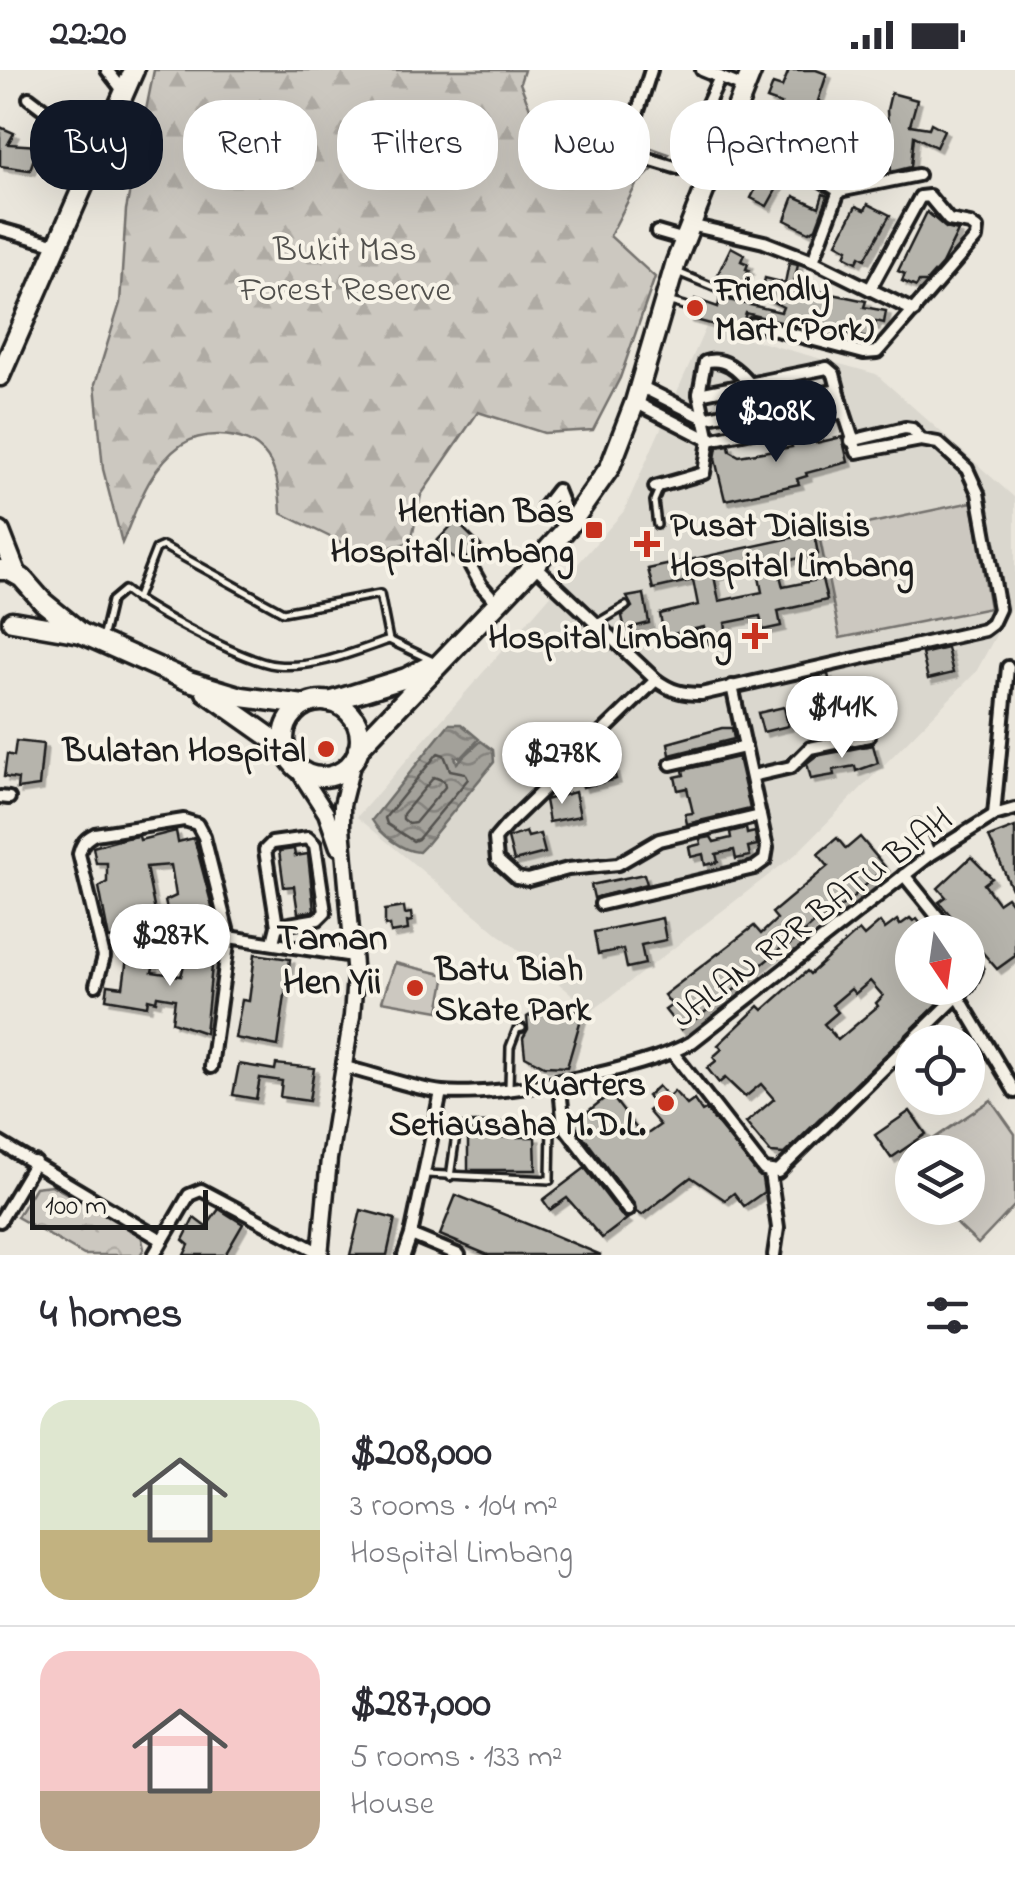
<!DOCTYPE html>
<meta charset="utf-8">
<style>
:root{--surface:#fff;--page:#f2f2f3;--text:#2b2b33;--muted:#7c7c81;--line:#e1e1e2;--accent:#111827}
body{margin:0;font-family:"Indie Flower",sans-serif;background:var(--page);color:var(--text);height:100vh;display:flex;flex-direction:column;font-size:38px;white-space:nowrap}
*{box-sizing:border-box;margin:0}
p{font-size:32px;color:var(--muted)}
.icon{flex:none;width:55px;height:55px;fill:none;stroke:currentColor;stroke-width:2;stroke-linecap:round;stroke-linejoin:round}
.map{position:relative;height:1185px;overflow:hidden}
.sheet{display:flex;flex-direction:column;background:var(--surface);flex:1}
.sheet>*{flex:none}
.top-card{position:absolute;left:30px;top:30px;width:955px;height:90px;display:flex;gap:20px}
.needle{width:65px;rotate:167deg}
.controls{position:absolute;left:895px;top:845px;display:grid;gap:20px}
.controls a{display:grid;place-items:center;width:90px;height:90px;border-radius:50%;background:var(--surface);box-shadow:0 10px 40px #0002;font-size:50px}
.scale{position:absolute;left:30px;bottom:25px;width:178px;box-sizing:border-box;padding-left:10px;border:5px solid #1c1c1c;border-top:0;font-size:28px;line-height:35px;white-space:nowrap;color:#1c1c1c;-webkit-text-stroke:8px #f7f3e8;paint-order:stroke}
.price{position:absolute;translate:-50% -85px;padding:0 22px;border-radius:35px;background:#fff;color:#222;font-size:32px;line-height:65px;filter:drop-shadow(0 2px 5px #0008)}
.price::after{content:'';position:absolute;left:50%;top:60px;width:30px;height:22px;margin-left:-15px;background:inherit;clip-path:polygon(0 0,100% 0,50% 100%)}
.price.on{background:var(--accent);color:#fff}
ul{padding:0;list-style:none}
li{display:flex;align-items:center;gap:30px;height:250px;padding:0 40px}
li+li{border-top:2px solid var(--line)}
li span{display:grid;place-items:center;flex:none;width:280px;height:200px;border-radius:30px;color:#555}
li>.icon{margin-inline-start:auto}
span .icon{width:120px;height:120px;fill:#fffc;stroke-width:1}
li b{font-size:42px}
h2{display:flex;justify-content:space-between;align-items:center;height:120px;padding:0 40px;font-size:42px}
.chip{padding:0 35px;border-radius:40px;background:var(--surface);box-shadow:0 10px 40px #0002;font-size:35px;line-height:90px}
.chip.on{background:var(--accent);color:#fff}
.status{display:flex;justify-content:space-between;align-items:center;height:70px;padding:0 50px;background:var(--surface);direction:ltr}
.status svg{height:28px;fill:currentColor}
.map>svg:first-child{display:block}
.built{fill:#dad7ce}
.forest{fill:url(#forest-firs);stroke:#74726e;stroke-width:2.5}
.park{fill:url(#park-crowns);stroke:#74726e;stroke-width:2.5}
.pitch{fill:#ccc8c0;stroke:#74726e;stroke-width:2.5}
.water{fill:url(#water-waves);stroke:#6d6c68;stroke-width:2.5}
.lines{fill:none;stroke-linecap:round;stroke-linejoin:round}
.shore{stroke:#52514e;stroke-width:2.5}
.building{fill:#b6b4ac;stroke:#1c1c1c;stroke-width:2.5;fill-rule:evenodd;filter:url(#shadow)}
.service-casing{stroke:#1c1c1c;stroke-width:12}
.minor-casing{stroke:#1c1c1c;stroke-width:18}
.secondary-casing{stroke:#1c1c1c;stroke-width:21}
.trunk-casing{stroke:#1c1c1c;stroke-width:25}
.service{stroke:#f7f3e8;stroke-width:5}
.minor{stroke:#f7f3e8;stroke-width:10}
.secondary{stroke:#f7f3e8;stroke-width:14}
.trunk{stroke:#f7f3e8;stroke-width:18}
.poi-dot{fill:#c8321e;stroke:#f7f3e8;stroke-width:4}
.labels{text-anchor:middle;stroke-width:8;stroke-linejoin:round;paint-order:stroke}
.park-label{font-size:35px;fill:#51504d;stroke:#f7f3e8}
.poi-label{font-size:35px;font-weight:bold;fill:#1c1c1c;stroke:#f7f3e8;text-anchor:end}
.street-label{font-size:35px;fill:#1c1c1c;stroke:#f7f3e8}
.neighbourhood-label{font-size:38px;font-weight:bold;fill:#1c1c1c;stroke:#f7f3e8}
</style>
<div class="status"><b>22:20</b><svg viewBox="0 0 49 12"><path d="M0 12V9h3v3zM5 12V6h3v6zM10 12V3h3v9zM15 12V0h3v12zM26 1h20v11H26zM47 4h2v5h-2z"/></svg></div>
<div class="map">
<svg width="1015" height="1185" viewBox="0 0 1015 1185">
<defs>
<pattern id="forest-firs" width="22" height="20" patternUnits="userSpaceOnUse" patternTransform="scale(2.5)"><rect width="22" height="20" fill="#ccc8c0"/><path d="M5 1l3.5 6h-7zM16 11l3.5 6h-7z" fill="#afaba4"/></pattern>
<pattern id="park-crowns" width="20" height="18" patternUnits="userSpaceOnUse" patternTransform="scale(2.5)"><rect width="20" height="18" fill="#ccc8c0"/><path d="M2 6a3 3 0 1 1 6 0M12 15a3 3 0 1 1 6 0" fill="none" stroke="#afaba4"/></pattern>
<pattern id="water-waves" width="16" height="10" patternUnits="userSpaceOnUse" patternTransform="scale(2.5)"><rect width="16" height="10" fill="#a3a19a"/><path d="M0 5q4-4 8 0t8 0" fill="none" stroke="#84827d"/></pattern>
<filter id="shadow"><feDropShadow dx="4.5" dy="4.5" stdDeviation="0" flood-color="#0004"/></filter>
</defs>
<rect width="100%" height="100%" fill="#eae6dc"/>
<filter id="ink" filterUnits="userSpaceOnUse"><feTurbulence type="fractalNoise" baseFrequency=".01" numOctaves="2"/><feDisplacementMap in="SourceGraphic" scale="20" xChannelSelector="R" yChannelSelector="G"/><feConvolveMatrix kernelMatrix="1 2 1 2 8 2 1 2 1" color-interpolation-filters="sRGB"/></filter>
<g filter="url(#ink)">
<polygon class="built" points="706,257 876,304 1015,428 1015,530 976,602 796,784 592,941 357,747 624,441"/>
<path class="forest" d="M154,0H524L520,13L540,64L591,96L625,69L669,84L636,115L610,166L655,207L620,308L593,360L544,363L478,342L421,425L411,472L365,484L281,443C279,398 268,366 218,365C205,365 193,367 181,375C149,398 137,438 122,473L103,399L95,314L120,233L126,140Z"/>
<polygon class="park" points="51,1115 141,1164 144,1179 140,1185 84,1185 17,1147 35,1117"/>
<g class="pitch">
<polygon points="972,432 990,538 840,568 819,464"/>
<polygon points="395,893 446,905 439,941 382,931"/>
<polygon points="991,1030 1015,1064 1015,1135 978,1174 940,1138 968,1138 968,1082 914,1082"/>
</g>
<path class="water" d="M449,654H461L479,669L462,687H455L457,693L481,671L493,680L494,692L424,777L419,782C402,781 380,764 372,750Z"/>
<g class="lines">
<g class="shore">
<polygon points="438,683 444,685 450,700 465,703 468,709 418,769 413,771 387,754 385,748"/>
<polygon points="434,707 444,711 445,717 415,753 409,754 403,749 403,744"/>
</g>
</g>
<g class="building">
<polygon points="789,0 816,0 827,4 818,31 823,33 814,54 826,60 819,73 790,60 782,76 764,65 781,34 767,29 773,14 782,17"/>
<polygon points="891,23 917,30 910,55 929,58 931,53 944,60 936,77 914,66 911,97 891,102 887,40"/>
<polygon points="850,38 882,48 873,76 841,65"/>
<polygon points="0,57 14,63 8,74 38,76 30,100 0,96"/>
<polygon points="765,100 781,111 767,136 751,128"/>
<polygon points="823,124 828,126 816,158 809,162 785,150 794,126 819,137"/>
<polygon points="868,134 890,145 865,189 860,186 857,192 845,186 848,179 837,173 856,136 865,140"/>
<polygon points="927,142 946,158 958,161 942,194 926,212 919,212 916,217 902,211 905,204 898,201"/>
<polygon points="731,177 744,184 741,191 748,194 746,199 749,200 741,217 717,206"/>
<polygon points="789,193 798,195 793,216 804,218 803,223 810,226 813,220 866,231 864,237 886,241 884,253 876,251 875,256 871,255 868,268 788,254 746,243 740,262 688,248 695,229 718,237 720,228 781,242 783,237 761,226 765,208 785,213"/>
<polygon points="812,359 816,373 842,367 848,392 806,403 807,406 797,409 799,414 725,430 715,389 717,377 729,375 730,381 739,386 792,377 789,364"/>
<polygon points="456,451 481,476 473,487 465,488 461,495 436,472"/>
<path d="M814,463L818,484L777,493L783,517L822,509L827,530L778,541L781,556L763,560L760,546L725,553L728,570L708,575L704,557L664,566L660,544L698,535L693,510L653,519L648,499ZM757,497L762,522L719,531L714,506Z"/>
<polygon points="644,524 649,553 625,559 622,546 632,537 627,527"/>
<polygon points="947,578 953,603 928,609 922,584"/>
<polygon points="828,604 833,628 806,634 802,617 807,616 805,609"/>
<polygon points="784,637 788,656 763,662 758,643"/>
<polygon points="577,658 580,672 573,678 554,683 550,664"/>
<polygon points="722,658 732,658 734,669 670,685 668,673"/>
<polygon points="16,671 43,674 39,716 17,719 18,709 4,707 7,684 14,686"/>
<polygon points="873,675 878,693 856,701 855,696 833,700 834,705 811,709 807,693 816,686"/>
<polygon points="597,686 599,692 611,689 616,709 583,717 578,698 588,688"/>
<polygon points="738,687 750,739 687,754 685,744 693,743 687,718 678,720 675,707 684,705 683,700"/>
<polygon points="575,722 580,746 549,752 545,730"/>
<polygon points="1015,757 1015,826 989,767"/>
<polygon points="746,758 747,764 755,762 757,775 748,777 750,786 736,789 734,780 716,784 718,792 705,795 703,784 691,787 689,777 701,774 700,769 711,767 714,772 731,768 730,762"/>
<polygon points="176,761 178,772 194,768 214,844 208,862 172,862 165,831 176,826 171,795 146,797 155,842 149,844 151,859 109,869 99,817 107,812 107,793 96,793 93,777 126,768 139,766 140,770"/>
<polygon points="526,762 528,767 540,764 545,783 514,791 508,768"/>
<polygon points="860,767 885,797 852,828 819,853 817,850 786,878 784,876 748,906 750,908 681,960 665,940 672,935 664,925 754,856 761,864 777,849 772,843 828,796 818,784 837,768 846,779"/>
<polygon points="294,779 295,786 308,784 314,841 298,843 294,816 284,817 279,781"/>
<polygon points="971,787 992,808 984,814 998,833 1007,827 1015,837 1015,886 997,899 939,832 946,827 938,818"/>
<polygon points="644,804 647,814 594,828 591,815"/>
<polygon points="404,837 405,844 411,843 412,851 407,852 408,860 391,863 390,855 385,856 385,840"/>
<polygon points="662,848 666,870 641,875 645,894 627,898 623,879 598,884 594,862"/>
<path d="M910,848L913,851L917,849L927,862H912V918H954L784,1084L771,1083L746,1053L774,1029L761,1014L745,1027L725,1008L719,1013L707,998L716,991L713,987L722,979L718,975L759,936L763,940L807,901L810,904L859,860L864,866L880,852L885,859L897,850L900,855ZM870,911L883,926L876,933L878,936L838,970L824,954L838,942L832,935L851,919L855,924Z"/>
<polygon points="187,884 213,887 205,963 172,952 175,929 157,926 156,931 148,929 147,936 106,929 108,915 123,917 127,888 154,893 152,902 181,906"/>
<polygon points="255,884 290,889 278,976 235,968 242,930 249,931"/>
<polygon points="546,936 583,942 567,997 544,996 525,986 523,968 528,959 527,947"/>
<polygon points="239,994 275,1000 276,994 314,998 309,1031 280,1027 282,1011 260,1008 256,1029 233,1025"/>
<polygon points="658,1016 668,1027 674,1021 687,1035 694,1030 702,1042 706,1040 762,1108 764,1122 744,1136 734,1123 725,1130 691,1107 642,1145 636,1142 635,1135 573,1053 610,1024 643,1067 660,1055 648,1041 655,1035 647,1026"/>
<polygon points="910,1041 926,1064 891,1088 875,1065"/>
<polygon points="468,1067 535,1067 536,1100 468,1100"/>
<polygon points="585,1098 621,1145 627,1149 602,1168 567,1128 550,1140 543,1130"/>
<polygon points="456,1125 542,1160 601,1185 488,1185 440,1165"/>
<polygon points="219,1139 243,1154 225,1185 184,1185 189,1175 183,1170 194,1148 206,1157"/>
<polygon points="361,1140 395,1149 387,1185 350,1185"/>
</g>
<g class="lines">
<g class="service-casing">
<g id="service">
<polyline points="677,202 738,227"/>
<polyline points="667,231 685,236"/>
<polyline points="657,455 654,431 659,419"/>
<polyline points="136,530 156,479 163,476 283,542 380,524 389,570"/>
<polyline points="599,552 626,536"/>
<path d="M102,569L111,531L124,520C149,540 245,592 276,595C314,599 354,582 389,570L431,590"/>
<polyline points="509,1018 510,977 517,959 522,958"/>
<polyline points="426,1104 550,1110 551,1056"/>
<polyline points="450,1107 456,1065 462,1058 552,1056"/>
</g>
</g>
<g class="minor-casing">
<g id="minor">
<polyline points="107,0 125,23"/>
<polyline points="651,0 625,82 678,98 720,7"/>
<polyline points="702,0 746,18"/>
<polyline points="29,28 99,81"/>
<polyline points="731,55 839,121 918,105"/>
<polyline points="690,155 764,172 813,191 914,241"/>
<polyline points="0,159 57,175"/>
<polyline points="657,162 685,170"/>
<polyline points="813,191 839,121"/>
<polyline points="753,254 864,283 877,282 976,168 977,159 970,154 949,150 929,126 920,127 870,219"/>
<polyline points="640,316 704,348"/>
<polyline points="699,324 827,298 834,304 844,342 709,370"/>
<polyline points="635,332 709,370"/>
<polyline points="704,348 838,320"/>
<polyline points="851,371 905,358 912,359 921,370"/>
<path d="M655,417L704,403L709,370L699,324L705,292C724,286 738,300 750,314"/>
<polyline points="543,438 557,420 563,435 559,449 568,457"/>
<polyline points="470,495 481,515 498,534"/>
<path d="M534,495L656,610C671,621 682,624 701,624L984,560L992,554L999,539L978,423L967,399L938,373L921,370L857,382L844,342"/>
<polyline points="656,610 507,755 495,769 497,790 517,808 528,810 568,799 618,794 659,770 760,746"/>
<polyline points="671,694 745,677"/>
<polyline points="752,706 791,697 810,678 869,666"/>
<polyline points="0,727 9,728"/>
<polyline points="994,745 1008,597"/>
<polyline points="917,756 930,785"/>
<polyline points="904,805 950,862"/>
<polyline points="601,834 754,798 765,790 767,778 732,616"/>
<polyline points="229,867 353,886"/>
<polyline points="273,872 277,856 265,780 272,773 308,768 315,775 325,842 318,849 277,856"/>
<polyline points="968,884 976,900 968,916"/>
<path d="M96,915L104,887L79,784C82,773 85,769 95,764L184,750L197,754L204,767L229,867L211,997"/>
<polyline points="958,926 1015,1022"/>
<polyline points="673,983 764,1100 778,1102 966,918"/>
<path d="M344,997C376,1004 410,1018 442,1022C498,1028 645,1000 692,972L930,785L994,745L1015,739"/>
<polyline points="559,1010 564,1056 628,1140"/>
<polyline points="0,1073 162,1170"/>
<polyline points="770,1103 778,1158 774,1185"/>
<polyline points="0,1151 35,1092"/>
<polyline points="411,1165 459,1185"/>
<polyline points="154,1185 189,1125 201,1120 320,1183"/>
<polyline points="404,1185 411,1165 441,1022"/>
</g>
</g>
<g class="secondary-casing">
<g id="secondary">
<polyline points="297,698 326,743 338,777"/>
<polyline points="320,1185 329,1089 352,946 355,907 342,757 342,735 353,691"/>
</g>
</g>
<g class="trunk-casing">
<g id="trunk">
<polyline points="0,306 134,0"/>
<polyline points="0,462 16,503"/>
<polyline points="0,500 8,500 22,508 43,532 81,563"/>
<polyline points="12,551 81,563 189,611 242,627 304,635"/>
<polyline points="206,622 284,677"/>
<circle cx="322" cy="669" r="38"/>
<polyline points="329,632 406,608 427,597"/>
<polyline points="358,679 534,495 568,457 610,397 635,332 676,192 752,0"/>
</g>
</g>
<use href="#service" class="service"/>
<use href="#minor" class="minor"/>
<use href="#secondary" class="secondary"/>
<use href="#trunk" class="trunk"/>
</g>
</g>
<g class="poi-dot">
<circle cx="695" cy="238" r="10"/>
<rect x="584" y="450" width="20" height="20" rx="5"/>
<path d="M642 459h10v10h10v10h-10v10h-10v-10h-10v-10h10z"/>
<path d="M750 551h10v10h10v10h-10v10h-10v-10h-10v-10h10z"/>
<circle cx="326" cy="679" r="10"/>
<circle cx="415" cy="918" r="10"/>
<circle cx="666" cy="1033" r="10"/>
</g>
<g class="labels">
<g class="park-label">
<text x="345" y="190">Bukit Mas<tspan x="345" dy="40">Forest Reserve</tspan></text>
</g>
<g class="poi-label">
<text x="715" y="230" text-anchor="start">Friendly<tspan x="715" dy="40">Mart (Pork)</tspan></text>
<text x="574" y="452">Hentian Bas<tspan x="574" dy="40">Hospital Limbang</tspan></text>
<text x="670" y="466" text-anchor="start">Pusat Dialisis<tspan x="670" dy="40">Hospital Limbang</tspan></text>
<text x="732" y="578">Hospital Limbang</text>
<text x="306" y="691">Bulatan Hospital</text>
<text x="435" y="910" text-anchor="start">Batu Biah<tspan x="435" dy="40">Skate Park</tspan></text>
<text x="646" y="1025">Kuarters<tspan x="646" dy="40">Setiausaha M.D.L.</tspan></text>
</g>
<g class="street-label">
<text transform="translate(811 846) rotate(-37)" y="12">JALAN RPR BATU BIAH</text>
</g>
<g class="neighbourhood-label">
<text x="332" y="879">Taman<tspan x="332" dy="44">Hen Yii</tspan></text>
</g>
</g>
</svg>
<div class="controls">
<a><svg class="needle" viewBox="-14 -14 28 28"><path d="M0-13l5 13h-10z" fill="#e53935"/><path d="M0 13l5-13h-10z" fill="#7c7c81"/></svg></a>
<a><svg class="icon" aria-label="locate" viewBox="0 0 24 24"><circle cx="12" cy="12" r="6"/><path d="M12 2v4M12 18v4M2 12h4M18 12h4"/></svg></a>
<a><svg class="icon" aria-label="layers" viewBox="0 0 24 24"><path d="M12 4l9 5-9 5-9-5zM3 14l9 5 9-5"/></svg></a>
</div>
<div class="scale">100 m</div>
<b class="price on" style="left:776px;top:395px">$208K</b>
<b class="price" style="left:842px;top:691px">$141K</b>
<b class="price" style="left:562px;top:737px">$278K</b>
<b class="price" style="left:170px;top:919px">$287K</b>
<div class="top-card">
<a class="chip on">Buy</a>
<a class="chip">Rent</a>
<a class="chip">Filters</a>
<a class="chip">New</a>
<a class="chip">Apartment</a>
</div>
</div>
<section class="sheet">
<h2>4 homes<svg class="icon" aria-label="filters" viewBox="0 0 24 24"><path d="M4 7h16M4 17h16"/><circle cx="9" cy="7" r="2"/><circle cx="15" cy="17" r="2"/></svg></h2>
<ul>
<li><span style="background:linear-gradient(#dfe7d0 65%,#c2b280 0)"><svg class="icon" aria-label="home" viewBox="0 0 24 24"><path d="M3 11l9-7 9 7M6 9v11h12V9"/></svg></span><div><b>$208,000</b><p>3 rooms · 104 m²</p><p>Hospital Limbang</p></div></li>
<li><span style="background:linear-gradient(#f6c9c9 70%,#b9a48a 0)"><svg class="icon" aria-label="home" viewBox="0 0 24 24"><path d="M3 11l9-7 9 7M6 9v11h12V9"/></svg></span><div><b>$287,000</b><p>5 rooms · 133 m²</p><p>House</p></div></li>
</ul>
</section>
